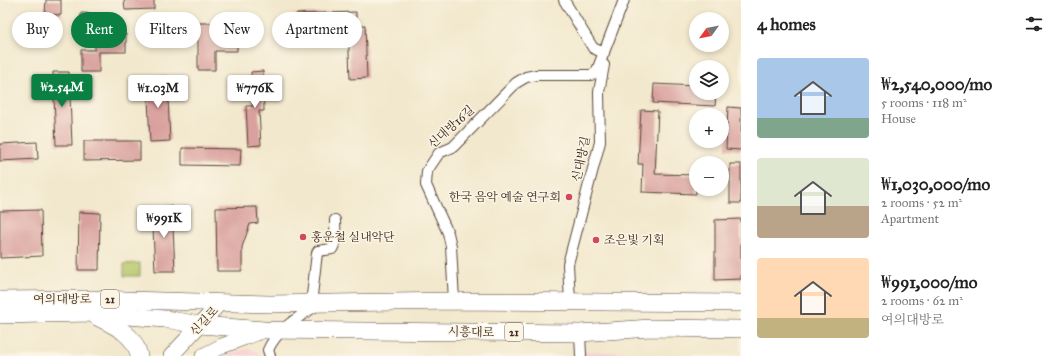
<!DOCTYPE html>
<meta charset="utf-8">
<style>
:root{--surface:#fff;--page:#f2f2f2;--text:#222;--muted:#767676;--accent:#0b8043}
body{margin:0;font-family:"IM FELL Great Primer","Noto Serif KR",serif;background:var(--page);color:var(--text);height:100vh;display:flex;flex-direction:column;font-size:15px;white-space:nowrap}
*{box-sizing:border-box;margin:0}
p{font-size:13px;color:var(--muted)}
.icon{flex:none;width:22px;height:22px;fill:none;stroke:currentColor;stroke-width:2;stroke-linecap:round;stroke-linejoin:round}
.map{position:relative;flex:1;overflow:hidden}
.sheet{display:flex;flex-direction:column;background:var(--surface);width:320px}
.sheet>*{flex:none}
.top-card{position:absolute;left:12px;top:12px;width:380px;height:36px;display:flex;gap:8px}
.needle{width:26px;rotate:237deg}
.controls{position:absolute;left:689px;top:12px;display:grid;gap:8px}
.controls a{display:grid;place-items:center;width:40px;height:40px;border-radius:50%;background:var(--surface);box-shadow:0 2px 6px #0003;font-size:20px}
.price{position:absolute;translate:-50% -34px;padding:0 9px;border-radius:4px;background:#fff;color:#222;font-size:13px;line-height:26px;filter:drop-shadow(0 1px 2px #0008)}
.price::after{content:'';position:absolute;left:50%;top:24px;width:12px;height:9px;margin-left:-6px;background:inherit;clip-path:polygon(0 0,100% 0,50% 100%)}
.price.active{background:var(--accent);color:#fff}
ul{padding:0;list-style:none}
li{display:flex;align-items:center;gap:12px;height:100px;padding:0 16px}
li span{display:grid;place-items:center;flex:none;width:112px;height:80px;border-radius:4px;color:#555}
li>.icon{margin-inline-start:auto}
span .icon{width:48px;height:48px;fill:#fffc;stroke-width:1}
li b{font-size:17px}
h2{display:flex;justify-content:space-between;align-items:center;height:48px;padding:0 16px;font-size:17px}
.pill{padding:0 14px;border-radius:18px;background:var(--surface);box-shadow:0 2px 6px #0003;font-size:14px;line-height:36px}
.pill.active{background:var(--accent);color:#fff}
main{display:flex;flex:1;min-height:0}
.map>svg:first-child{display:block}
.built{fill:#f7cfd4}
.green{fill:#b6c76a;stroke:#787844}
.building{fill:#d9a09d}
.lines{fill:none;stroke-linecap:round;stroke-linejoin:round}
.street-casing{stroke:#564638;stroke-width:12}
.secondary-casing{stroke:#564638;stroke-width:16}
.primary-casing{stroke:#564638;stroke-width:18}
.street{stroke:#fff;stroke-width:10}
.secondary{stroke:#fff;stroke-width:15}
.primary{stroke:#fff;stroke-width:17}
.poi-dot{fill:#d1495b;stroke:#fcf5e5;stroke-width:1.5}
.labels{text-anchor:middle;stroke-width:3;stroke-linejoin:round;paint-order:stroke}
.shield{fill:#fcf5e5;stroke:#75675a;stroke-width:1}
.shield-label{font-size:11px;font-weight:bold;fill:#3b2a1e}
.street-label{font-size:12px;fill:#3b2a1e;stroke:#fcf5e5}
.poi-label{font-size:12px;fill:#3b2a1e;stroke:#fcf5e5;text-anchor:start}
</style>
<main>
<div class="map">
<svg width="741" height="356" viewBox="0 0 741 356">
<rect width="100%" height="100%" fill="#fcf5e5"/>
<filter id="ink" filterUnits="userSpaceOnUse"><feTurbulence type="fractalNoise" baseFrequency=".025" numOctaves="2"/><feDisplacementMap in="SourceGraphic" scale="8" xChannelSelector="R" yChannelSelector="G"/><feConvolveMatrix kernelMatrix="1 2 1 2 8 2 1 2 1" color-interpolation-filters="sRGB"/></filter>
<filter id="wash" filterUnits="userSpaceOnUse"><feTurbulence type="fractalNoise" baseFrequency=".012" numOctaves="4" result="noise"/><feDisplacementMap in="SourceGraphic" scale="16" xChannelSelector="R" yChannelSelector="G"/><feGaussianBlur stdDeviation="0.9" result="paint"/><feColorMatrix in="noise" values="0 0 0 0 0 0 0 0 0 0 0 0 0 0 0 0 0 1.4 0 .05"/><feComposite in="paint" operator="in"/></filter>
<g filter="url(#wash)">
<rect width="100%" height="100%" fill="#f2e8cd"/>
<g class="built">
<polygon points="249,348 264,356 223,356"/>
<polygon points="584,351 625,353 625,356 584,356"/>
</g>
<polygon class="green" points="140,263 140,276 124,276 124,264"/>
<g id="blocks">
<g class="building">
<polygon points="46,0 61,0 61,15 45,14"/>
<polygon points="124,0 154,0 154,9 125,10"/>
<polygon points="356,12 356,25 365,25 367,78 350,79 348,25 296,26 296,14"/>
<polygon points="81,13 101,14 101,33 81,33"/>
<polygon points="198,23 214,23 215,39 237,39 237,51 215,51 215,70 198,70"/>
<polygon points="95,34 126,34 126,52 99,52 99,72 81,72 81,50 95,50"/>
<polygon points="263,71 264,111 259,111 261,145 248,146 246,106 253,106 251,72"/>
<polygon points="53,72 69,72 72,145 56,145"/>
<polygon points="167,76 170,141 150,142 147,77"/>
<polygon points="654,84 696,86 696,93 716,93 715,106 653,103"/>
<polygon points="728,107 741,108 741,150 726,149"/>
<polygon points="641,110 658,111 655,174 696,175 696,194 642,192 643,164 638,164"/>
<polygon points="84,141 140,141 140,160 84,161"/>
<polygon points="37,142 38,159 0,161 0,144"/>
<polygon points="182,148 241,149 240,166 182,165"/>
<rect x="730" y="164" width="11" height="39"/>
<polygon points="172,206 175,271 155,271 152,207"/>
<polygon points="257,207 258,223 250,224 242,247 242,271 217,271 216,208"/>
<polygon points="41,210 42,256 0,258 0,211"/>
<polygon points="79,212 100,213 99,270 78,270"/>
<polygon points="741,219 741,279 715,280 715,220"/>
</g>
</g>
</g>
<g filter="url(#ink)">
<use href="#blocks" fill-opacity="0" stroke="#564638" stroke-width="1"/>
<g class="lines">
<g class="street-casing">
<g id="street">
<polyline points="564,0 593,48 604,53"/>
<polyline points="454,301 451,246 448,233 426,185 427,171 439,153 453,147 516,83 526,77 536,75 591,75 596,73 624,0"/>
<polyline points="570,302 568,264 600,142 599,92 604,65"/>
<path d="M311,304L317,253L318,251L332,249C337,242 335,229 335,220"/>
<polyline points="580,333 581,356"/>
<path d="M270,356L268,350C277,329 299,317 317,305"/>
</g>
</g>
<g class="secondary-casing">
<g id="secondary">
<polyline points="171,356 220,303"/>
<polyline points="203,356 222,346 264,330"/>
</g>
</g>
<g class="primary-casing">
<g id="primary">
<polyline points="0,300 91,299 270,304 454,301 741,303"/>
<polyline points="0,315 90,313 165,319 200,325 264,330 580,333 650,328 741,329"/>
<path d="M97,317C115,326 135,334 139,356"/>
</g>
</g>
<use href="#street" class="street"/>
<use href="#secondary" class="secondary"/>
<use href="#primary" class="primary"/>
</g>
</g>
<g class="poi-dot">
<circle cx="569" cy="197" r="4"/>
<circle cx="303" cy="237" r="4"/>
<circle cx="596" cy="240" r="4"/>
</g>
<g class="labels">
<g class="shield">
<rect x="101" y="290" width="18" height="18" rx="3"/>
<rect x="505" y="323" width="18" height="18" rx="3"/>
</g>
<g class="shield-label">
<text x="110" y="303">21</text>
<text x="514" y="336">21</text>
</g>
<g class="street-label">
<text transform="translate(451 127) rotate(-42)" y="4">신대방16길</text>
<text transform="translate(581 159) rotate(-78)" y="4">신대방길</text>
<text x="62" y="303">여의대방로</text>
<text transform="translate(204 321) rotate(-47)" y="4">신길로</text>
<text transform="translate(471 332) rotate(1)" y="4">시흥대로</text>
</g>
<g class="poi-label">
<text x="561" y="201" text-anchor="end">한국 음악 예술 연구회</text>
<text x="311" y="241">홍운철 실내악단</text>
<text x="604" y="244">조은빛 기획</text>
</g>
</g>
</svg>
<div class="controls">
<a><svg class="needle" viewBox="-14 -14 28 28"><path d="M0-13l5 13h-10z" fill="#e53935"/><path d="M0 13l5-13h-10z" fill="#767676"/></svg></a>
<a><svg class="icon" aria-label="layers" viewBox="0 0 24 24"><path d="M12 4l9 5-9 5-9-5zM3 14l9 5 9-5"/></svg></a>
<a>+</a>
<a>−</a>
</div>
<b class="price active" style="left:62px;top:108px">₩2.54M</b>
<b class="price" style="left:158px;top:109px">₩1.03M</b>
<b class="price" style="left:255px;top:109px">₩776K</b>
<b class="price" style="left:164px;top:239px">₩991K</b>
<div class="top-card">
<a class="pill">Buy</a>
<a class="pill active">Rent</a>
<a class="pill">Filters</a>
<a class="pill">New</a>
<a class="pill">Apartment</a>
</div>
</div>
<section class="sheet">
<h2>4 homes<svg class="icon" aria-label="filters" viewBox="0 0 24 24"><path d="M4 7h16M4 17h16"/><circle cx="9" cy="7" r="2"/><circle cx="15" cy="17" r="2"/></svg></h2>
<ul>
<li><span style="background:linear-gradient(#a9c7e8 75%,#7fa58c 0)"><svg class="icon" aria-label="home" viewBox="0 0 24 24"><path d="M3 11l9-7 9 7M6 9v11h12V9"/></svg></span><div><b>₩2,540,000/mo</b><p>5 rooms · 118 m²</p><p>House</p></div></li>
<li><span style="background:linear-gradient(#dfe7d0 60%,#b9a48a 0)"><svg class="icon" aria-label="home" viewBox="0 0 24 24"><path d="M3 11l9-7 9 7M6 9v11h12V9"/></svg></span><div><b>₩1,030,000/mo</b><p>2 rooms · 52 m²</p><p>Apartment</p></div></li>
<li><span style="background:linear-gradient(#ffd9b3 75%,#c2b280 0)"><svg class="icon" aria-label="home" viewBox="0 0 24 24"><path d="M3 11l9-7 9 7M6 9v11h12V9"/></svg></span><div><b>₩991,000/mo</b><p>2 rooms · 62 m²</p><p>여의대방로</p></div></li>
</ul>
</section>
</main>
